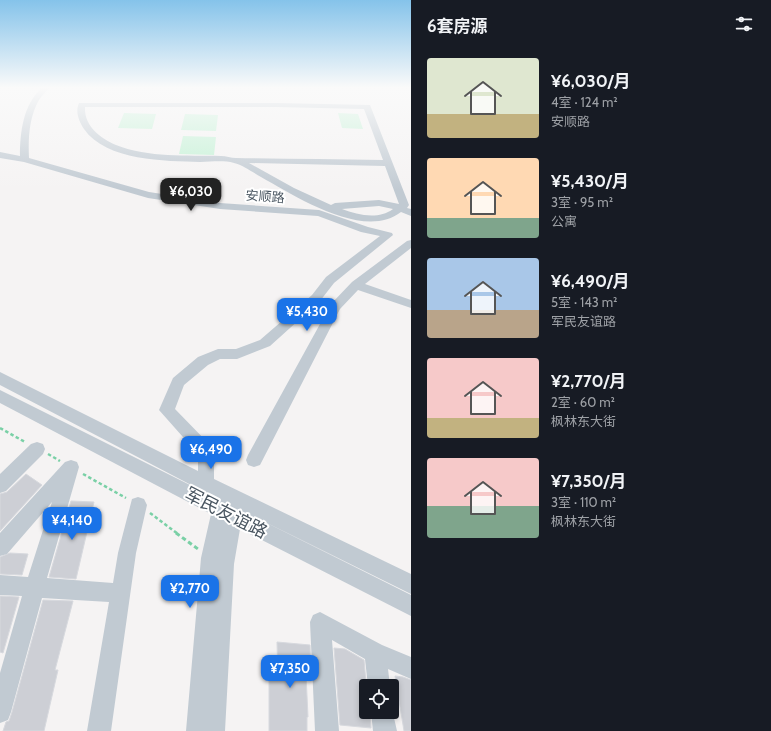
<!DOCTYPE html>
<html lang="zh">
<meta charset="utf-8">
<style>
:root{--surface:#171b24;--page:#242831;--text:#f1f3f6;--muted:#9ea1a6;--accent:#1a73e8}
body{margin:0;font-family:Cabin,"Noto Sans SC",sans-serif;background:var(--page);color:var(--text);height:100vh;display:flex;flex-direction:column;font-size:15px;white-space:nowrap}
*{box-sizing:border-box;margin:0}
p{font-size:13px;color:var(--muted)}
.icon{flex:none;width:22px;height:22px;fill:none;stroke:currentColor;stroke-width:2;stroke-linecap:round;stroke-linejoin:round}
.map{position:relative;flex:1;overflow:hidden}
.details{display:flex;flex-direction:column;background:var(--surface);width:360px}
.details>*{flex:none}
.fabs{position:absolute;left:359px;top:679px;display:grid;gap:8px}
.fabs a{display:grid;place-items:center;width:40px;height:40px;border-radius:4px;background:var(--surface);box-shadow:0 2px 6px #0003;font-size:20px}
.price{position:absolute;translate:-50% -34px;padding:0 9px;border-radius:8px;background:var(--accent);color:#fff;font-size:13px;line-height:26px;filter:drop-shadow(0 1px 2px #0008)}
.price::after{content:'';position:absolute;left:50%;top:24px;width:12px;height:9px;margin-left:-6px;background:inherit;clip-path:polygon(0 0,100% 0,50% 100%)}
.price.on{background:#222;color:#fff}
ul{padding:0;list-style:none}
li{display:flex;align-items:center;gap:12px;height:100px;padding:0 16px}
li span{display:grid;place-items:center;flex:none;width:112px;height:80px;border-radius:4px;color:#555}
li>.icon{margin-inline-start:auto}
span .icon{width:48px;height:48px;fill:#fffc;stroke-width:1}
li b{font-size:17px}
h2{display:flex;justify-content:space-between;align-items:center;height:48px;padding:0 16px;font-size:17px}
main{display:flex;flex:1;min-height:0}
.map>svg:first-child{display:block}
.green{fill:#c3f1d5}
.building{fill:#cdcfd5;stroke:#d7d9de}
.lines{fill:none;stroke-linecap:round;stroke-linejoin:round}
.path-far1{stroke:#7ad0a6;stroke-width:2.5;stroke-dasharray:3.5 2.5;stroke-linecap:butt}
.path{stroke:#7ad0a6;stroke-width:3;stroke-dasharray:4.5 3;stroke-linecap:butt}
.minor{fill:#c1cad2;fill-rule:evenodd}
.labels{text-anchor:middle;stroke-width:4;stroke-linejoin:round;paint-order:stroke}
.far-street-label{font-size:13px;fill:#4a5661;stroke:#fff}
.near-street-label{font-size:18px;fill:#4a5661;stroke:#fff}
</style>
<main>
<div class="map">
<svg width="411" height="731" viewBox="0 0 411 731">
<rect width="100%" height="100%" fill="#f5f3f3"/>
<g class="green">
<polygon points="124,113 156,114 152,129 118,128"/>
<polygon points="338,113 358,114 363,129 342,128"/>
<polygon points="185,114 218,115 216,131 181,130"/>
<polygon points="183,136 216,137 214,155 179,154"/>
</g>
<g class="building">
<polygon points="26,474 42,485 0,531 0,494 7,492"/>
<polygon points="71,501 94,502 76,579 49,577"/>
<polygon points="10,553 28,554 22,575 0,574 0,557"/>
<polygon points="0,596 19,597 3,653 0,652"/>
<polygon points="43,600 73,601 55,670 58,670 44,731 3,731 6,722 9,721 12,712"/>
<polygon points="277,642 310,645 311,676 306,675 308,717 307,717 307,731 269,731 269,680 278,680"/>
<polygon points="334,648 345,649 364,660 366,682 366,712 370,712 371,728 340,725"/>
<polygon points="395,676 403,677 411,680 411,731 404,731"/>
</g>
<g class="lines">
<g class="path-far1">
<polyline points="0,428 25,442"/>
<polyline points="48,454 60,461"/>
<polyline points="83,474 126,498"/>
<polyline points="150,513 178,534"/>
</g>
<polyline class="path" points="176,533 198,549"/>
<g class="minor">
<path d="M42,88H49C46,92 42,95 39,100C29,117 28,139 29,158L149,192L220,203L319,210L368,227L392,233L393,235L334,283L320,301L270,346L237,359H220L208,365L184,385L175,409L212,447L214,452V479L411,574V594L243,511L411,595V616L240,529L234,564L225,731H186L201,558L211,514L0,403V390L216,498L0,385V372L198,471V454L159,410L173,378L198,357L218,349H236L260,340L312,295L326,277L380,236L361,232L318,216L220,209L148,198L24,162L0,158V152L20,156C20,133 23,104 42,88Z"/>
<path d="M79,103H277L370,105L409,205L407,208L411,209V216L401,212C364,241 295,196 261,177C252,172 243,165 234,163C223,160 211,162 200,162C166,161 106,161 84,129C79,121 75,112 79,103ZM85,107H277L364,109L383,160C334,159 285,159 236,158C231,158 226,156 221,156C186,155 149,158 116,145C100,138 84,126 85,107ZM249,163L385,166L399,204L379,200L335,203L331,205L294,188ZM379,206L393,209C378,220 358,215 342,209Z"/>
<polygon points="411,240 411,248 365,284 411,300 411,308 358,290 340,309 260,465 254,467 248,465 246,460 248,455 331,304 352,282 407,241"/>
<polygon points="37,442 43,444 45,449 43,454 6,491 0,493 0,474 31,444"/>
<polygon points="71,460 77,462 79,467 47,578 113,583 118,553 132,499 138,497 144,499 147,505 136,553 111,731 87,731 109,602 42,598 11,712 8,720 0,723 0,673 22,596 0,595 0,575 28,577 52,502 7,554 0,556 0,533 65,462"/>
<polygon points="320,612 382,645 411,657 411,679 388,669 390,686 368,686 365,659 332,640 339,731 315,731 310,622 313,615"/>
<polygon points="392,709 397,731 373,731 371,712 392,712"/>
</g>
</g>
<linearGradient id="sky" x2="0" y2="1"><stop stop-color="#85c3ea"/><stop offset="0.46" stop-color="#fafafa"/><stop offset="1" stop-color="#fafafa" stop-opacity="0"/></linearGradient>
<rect width="411" height="190" fill="url(#sky)"/>
<g class="labels">
<g class="far-street-label">
<text transform="translate(265 196) rotate(4)" y="5">安顺路</text>
</g>
<g class="near-street-label">
<text transform="translate(226 513) rotate(27)" y="6">军民友谊路</text>
</g>
</g>
</svg>
<div class="fabs">
<a><svg class="icon" aria-label="locate" viewBox="0 0 24 24"><circle cx="12" cy="12" r="6"/><path d="M12 2v4M12 18v4M2 12h4M18 12h4"/></svg></a>
</div>
<b class="price on" style="left:191px;top:212px">¥6,030</b>
<b class="price" style="left:307px;top:332px">¥5,430</b>
<b class="price" style="left:211px;top:470px">¥6,490</b>
<b class="price" style="left:72px;top:541px">¥4,140</b>
<b class="price" style="left:190px;top:609px">¥2,770</b>
<b class="price" style="left:290px;top:689px">¥7,350</b>
</div>
<section class="details">
<h2>6套房源<svg class="icon" aria-label="filters" viewBox="0 0 24 24"><path d="M4 7h16M4 17h16"/><circle cx="9" cy="7" r="2"/><circle cx="15" cy="17" r="2"/></svg></h2>
<ul>
<li><span style="background:linear-gradient(#dfe7d0 70%,#c2b280 0)"><svg class="icon" aria-label="home" viewBox="0 0 24 24"><path d="M3 11l9-7 9 7M6 9v11h12V9"/></svg></span><div><b>¥6,030/月</b><p>4室 · 124 m²</p><p>安顺路</p></div></li>
<li><span style="background:linear-gradient(#ffd9b3 75%,#7fa58c 0)"><svg class="icon" aria-label="home" viewBox="0 0 24 24"><path d="M3 11l9-7 9 7M6 9v11h12V9"/></svg></span><div><b>¥5,430/月</b><p>3室 · 95 m²</p><p>公寓</p></div></li>
<li><span style="background:linear-gradient(#a9c7e8 65%,#b9a48a 0)"><svg class="icon" aria-label="home" viewBox="0 0 24 24"><path d="M3 11l9-7 9 7M6 9v11h12V9"/></svg></span><div><b>¥6,490/月</b><p>5室 · 143 m²</p><p>军民友谊路</p></div></li>
<li><span style="background:linear-gradient(#f6c9c9 75%,#c2b280 0)"><svg class="icon" aria-label="home" viewBox="0 0 24 24"><path d="M3 11l9-7 9 7M6 9v11h12V9"/></svg></span><div><b>¥2,770/月</b><p>2室 · 60 m²</p><p>枫林东大街</p></div></li>
<li><span style="background:linear-gradient(#f6c9c9 60%,#7fa58c 0)"><svg class="icon" aria-label="home" viewBox="0 0 24 24"><path d="M3 11l9-7 9 7M6 9v11h12V9"/></svg></span><div><b>¥7,350/月</b><p>3室 · 110 m²</p><p>枫林东大街</p></div></li>
</ul>
</section>
</main>
